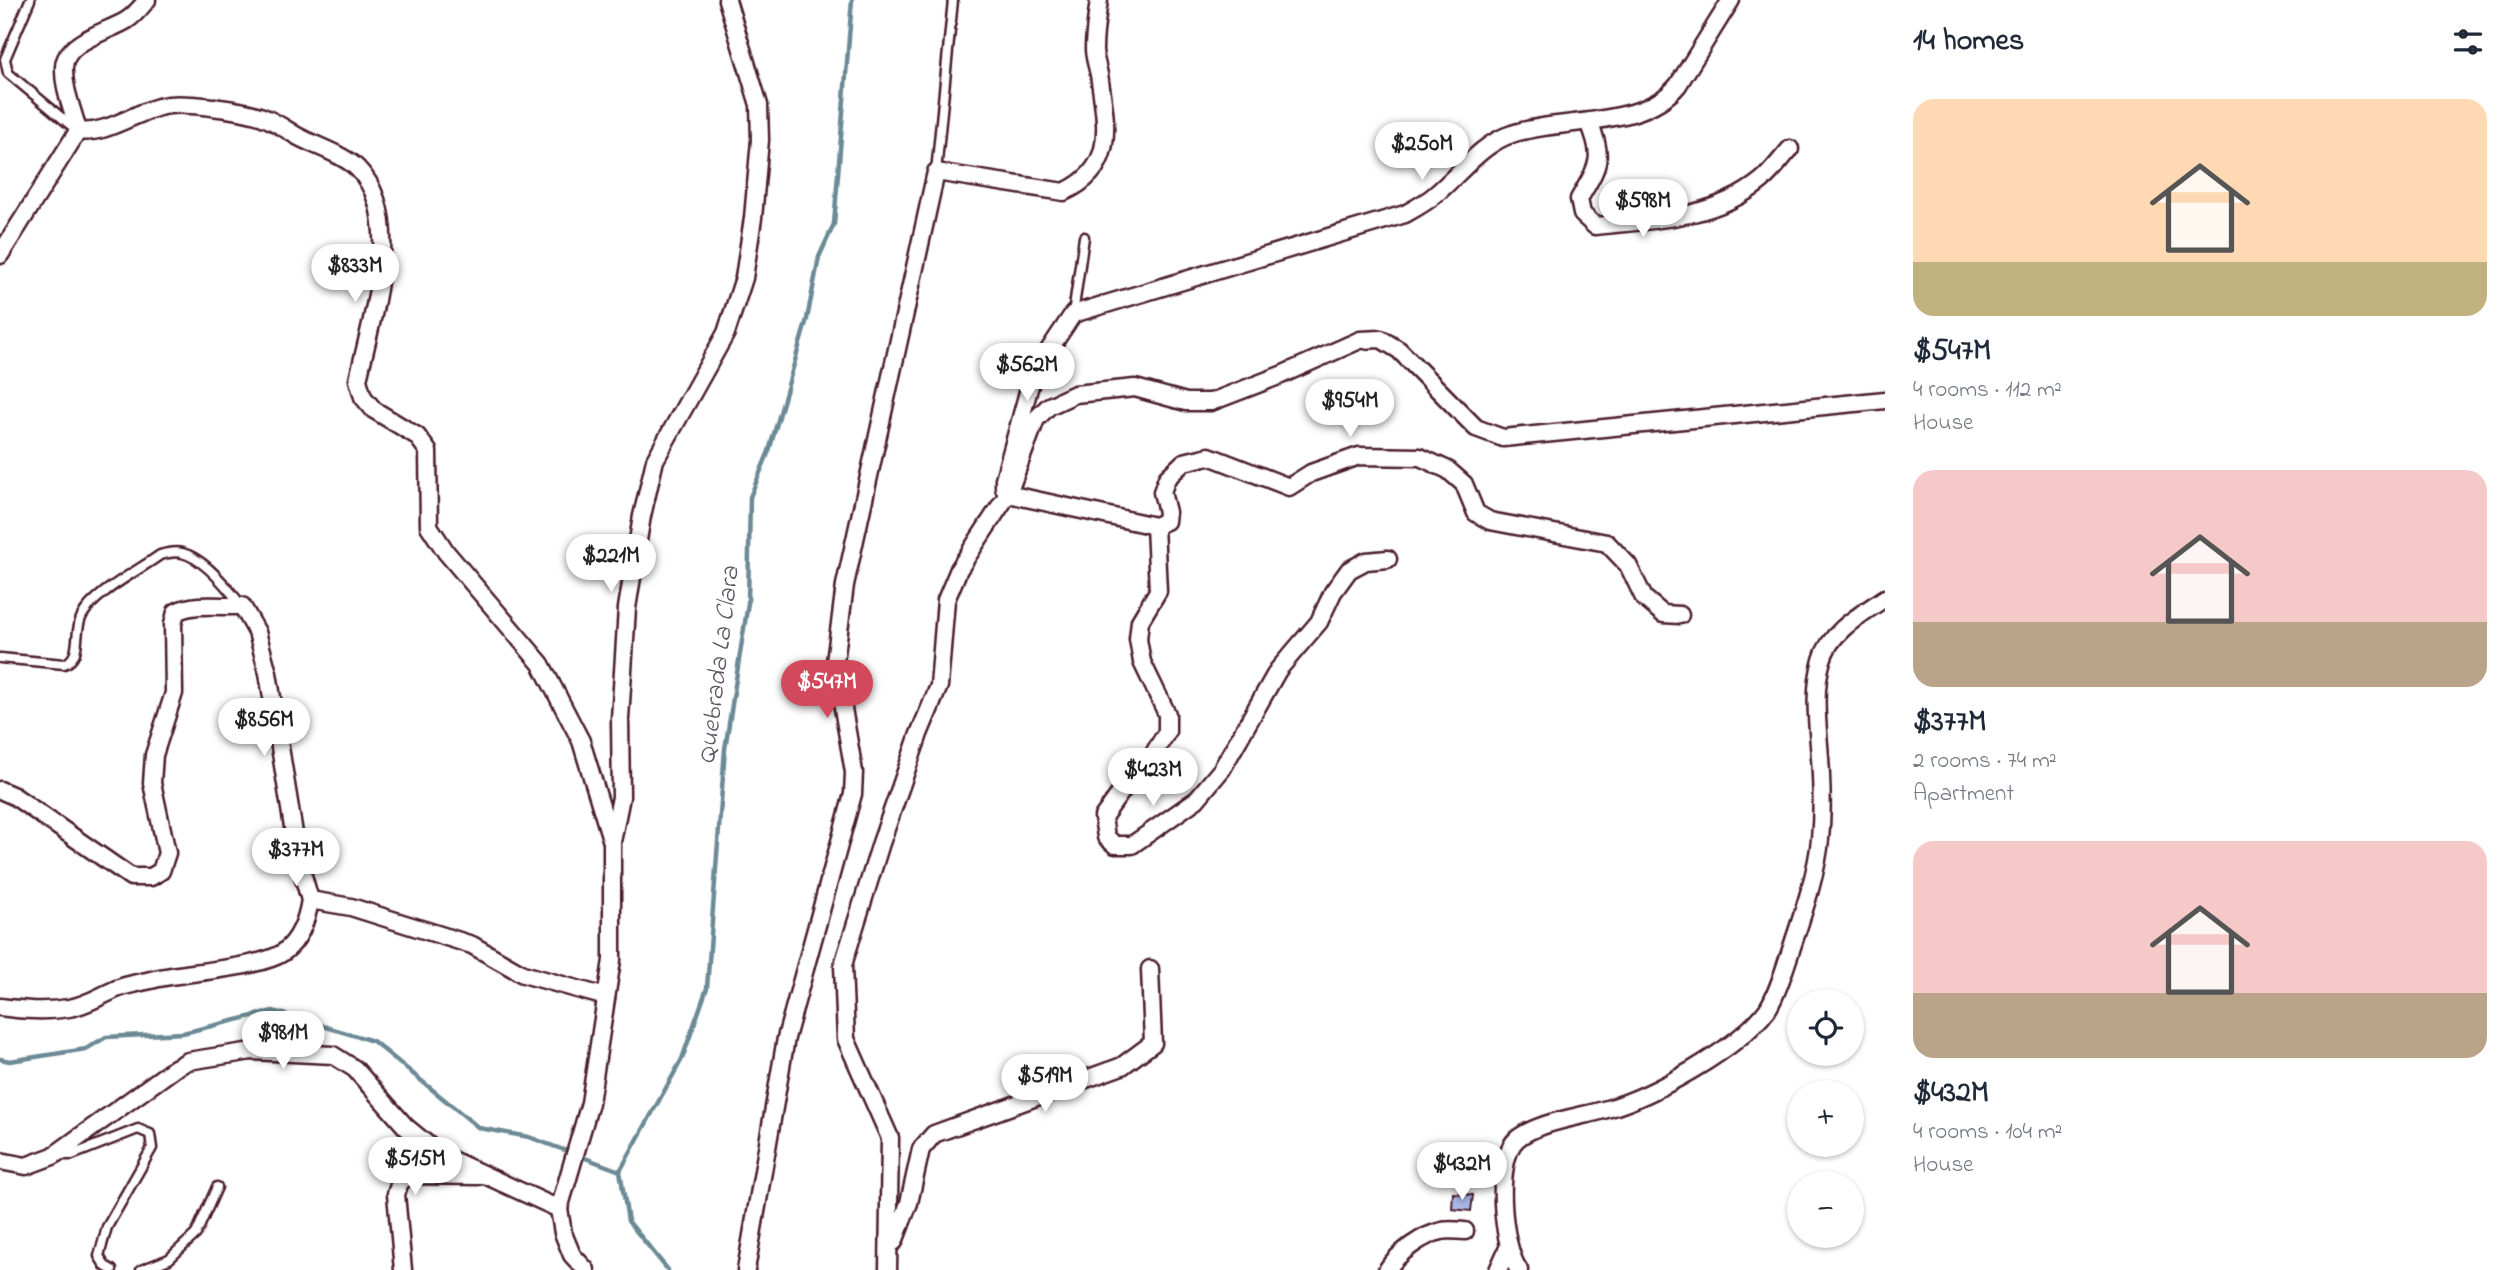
<!DOCTYPE html>
<meta charset="utf-8">
<style>
:root{--surface:#fff;--page:#f6f6f7;--text:#1f2937;--muted:#747a83;--accent:#d1495b}
body{margin:0;font-family:"Indie Flower",sans-serif;background:var(--page);color:var(--text);height:100vh;display:flex;flex-direction:column;font-size:26px;white-space:nowrap}
*{box-sizing:border-box;margin:0}
p{font-size:23px;color:var(--muted)}
.icon{flex:none;width:38px;height:38px;fill:none;stroke:currentColor;stroke-width:2;stroke-linecap:round;stroke-linejoin:round}
.map{position:relative;flex:1;overflow:hidden}
.side{display:flex;flex-direction:column;background:var(--surface);width:630px}
.side>*{flex:none}
.tools{position:absolute;left:1787px;top:989px;display:grid;gap:14px}
.tools a{display:grid;place-items:center;width:77px;height:77px;border-radius:50%;background:var(--surface);box-shadow:0 2px 5px #0004;font-size:35px}
.price{position:absolute;translate:-50% -60px;padding:0 16px;border-radius:24px;background:#fff;color:#222;font-size:23px;line-height:46px;filter:drop-shadow(0 2px 4px #0008)}
.price::after{content:'';position:absolute;left:50%;top:42px;width:21px;height:16px;margin-left:-10px;background:inherit;clip-path:polygon(0 0,100% 0,50% 100%)}
.price.active{background:var(--accent);color:#fff}
ul{padding:0;list-style:none}
li{display:grid;align-content:center;gap:14px;height:371px;padding:0 28px}
li span{display:grid;place-items:center;height:217px;border-radius:21px;color:#555}
li>.icon{margin-inline-start:auto}
span .icon{width:126px;height:126px;fill:#fffc;stroke-width:1}
li b{font-size:30px}
h2{display:flex;justify-content:space-between;align-items:center;height:84px;padding:0 28px;font-size:30px}
main{display:flex;flex:1;min-height:0}
.map>svg:first-child{display:block}
.lines{fill:none;stroke-linecap:round;stroke-linejoin:round}
.stream{stroke:#6c8a95;stroke-width:4.5}
.building{fill:#adb9e9;stroke:#4a1f2b;stroke-width:2}
.service-casing{stroke:#4a1f2b;stroke-width:13}
.minor-casing{stroke:#4a1f2b;stroke-width:21}
.service{stroke:#fff;stroke-width:8}
.minor{stroke:#fff;stroke-width:16}
.labels{text-anchor:middle;stroke-width:5;stroke-linejoin:round;paint-order:stroke}
.water-label{font-size:26px;font-style:italic;fill:#5b5560;stroke:#fff}
</style>
<main>
<div class="map">
<svg width="1885" height="1270" viewBox="0 0 1885 1270">
<rect width="100%" height="100%" fill="#fff"/>
<filter id="ink" filterUnits="userSpaceOnUse"><feTurbulence type="fractalNoise" baseFrequency=".0143" numOctaves="2"/><feDisplacementMap in="SourceGraphic" scale="14" xChannelSelector="R" yChannelSelector="G"/><feConvolveMatrix kernelMatrix="1 2 1 2 8 2 1 2 1" color-interpolation-filters="sRGB"/></filter>
<g filter="url(#ink)">
<g class="lines">
<g class="stream">
<polyline points="0,1059 10,1061 86,1049 106,1037 183,1033 273,1011 373,1041 479,1128 529,1137 620,1171"/>
<polyline points="668,1270 628,1221 620,1171 682,1059 707,988 725,749 748,603 750,497 769,451 807,319 819,257 834,224 852,0"/>
</g>
</g>
<polygon class="building" points="1453,1193 1473,1195 1471,1211 1452,1209"/>
<g class="lines">
<g class="service-casing">
<g id="service">
<polyline points="30,0 5,59 8,73 74,128"/>
<polyline points="936,172 953,0"/>
<polyline points="1073,314 1084,237"/>
<path d="M0,658L64,664C83,658 73,631 82,616C94,593 138,571 160,555C167,553 175,551 182,553C204,558 228,588 241,605"/>
<polyline points="59,1155 72,1155 138,1129 150,1134 152,1148 107,1227 99,1256 105,1266 112,1270"/>
<polyline points="141,1270 169,1259 196,1234 217,1187"/>
</g>
</g>
<g class="minor-casing">
<g id="minor">
<path d="M147,0C141,7 135,15 127,20C108,32 65,41 64,67C63,89 73,110 78,131C107,136 140,108 169,105C188,103 248,110 265,118C276,122 287,130 297,136C315,146 345,155 358,169C406,218 370,322 358,380L363,397L374,410L417,436L428,451L429,526L446,552L541,664L581,741L611,839"/>
<path d="M1589,122C1605,159 1598,166 1579,199L1582,214L1595,226C1652,220 1714,219 1761,181C1772,172 1781,159 1790,149"/>
<polyline points="0,255 78,131"/>
<polyline points="1155,526 1158,591 1140,621 1138,639 1142,662 1167,714 1167,732 1152,756 1126,785 1103,817 1106,837 1115,845 1132,845 1196,800 1222,769 1278,670 1319,622 1333,592 1349,570 1366,561 1388,559"/>
<path d="M1680,615L1663,614L1644,598L1628,565L1607,543L1490,521L1476,513L1464,484L1448,470L1420,457L1359,456L1311,473L1289,487L1209,456L1184,462L1167,478L1162,492L1167,512L1166,521L1155,526L1008,494L1004,488V479L1033,374L1073,314L1405,214C1416,208 1427,202 1436,194C1459,175 1482,143 1512,134C1562,117 1642,129 1678,85L1731,0"/>
<path d="M0,790L14,796L131,877H151L161,871L167,853L152,783L154,755L174,693L173,624L176,612C194,602 222,607 242,606L257,632L268,673L298,858L310,900"/>
<path d="M0,1007C24,1010 45,1012 69,1008C88,1005 101,995 119,988C130,984 143,982 155,979C184,972 265,968 285,951C301,938 307,919 310,900L351,907L472,945L523,974L606,997"/>
<polyline points="0,1161 26,1166 53,1156 175,1068 188,1061 252,1051 333,1055 355,1069 406,1127 439,1154 559,1209"/>
<polyline points="894,1242 909,1203 921,1149 934,1134 1122,1066 1153,1043 1150,969"/>
<polyline points="403,1270 396,1194 400,1182 410,1175 478,1176"/>
<polyline points="586,1270 572,1255 563,1233 559,1209 590,1103 612,960 612,842 621,797 620,719 627,608 642,516 655,460 726,333 744,278 753,218 760,140 759,105 727,0"/>
<path d="M746,1270L786,1038L853,794L854,772L835,662L845,585L936,172L1064,192C1115,169 1107,128 1100,81C1099,70 1094,59 1094,49C1094,33 1097,16 1099,0"/>
<polyline points="888,1270 890,1138 846,1039 843,965 881,843 919,734 939,686 946,600 959,569 1008,494 1036,419 1049,406 1075,394 1135,388 1186,402 1211,402 1281,375 1360,340 1381,339 1399,350 1476,428 1503,438 1885,400"/>
<path d="M1387,1270C1398,1253 1422,1235 1442,1231C1449,1229 1457,1231 1465,1231"/>
<polyline points="1498,1270 1508,1248"/>
<path d="M1519,1270C1502,1247 1494,1159 1517,1139C1537,1122 1581,1117 1607,1109C1653,1096 1738,1049 1767,1010C1777,995 1783,973 1789,956C1800,922 1817,875 1820,839C1822,819 1822,796 1821,776C1820,738 1811,697 1822,660C1830,631 1862,614 1885,598"/>
</g>
</g>
<use href="#service" class="service"/>
<use href="#minor" class="minor"/>
</g>
</g>
<g class="labels">
<g class="water-label">
<text transform="translate(717 665) rotate(-83)" y="9">Quebrada La Clara</text>
</g>
</g>
</svg>
<div class="tools">
<a><svg class="icon" aria-label="locate" viewBox="0 0 24 24"><circle cx="12" cy="12" r="6"/><path d="M12 2v4M12 18v4M2 12h4M18 12h4"/></svg></a>
<a>+</a>
<a>−</a>
</div>
<b class="price" style="left:1422px;top:182px">$250M</b>
<b class="price" style="left:1643px;top:239px">$598M</b>
<b class="price" style="left:355px;top:304px">$833M</b>
<b class="price" style="left:1027px;top:403px">$562M</b>
<b class="price" style="left:1350px;top:439px">$954M</b>
<b class="price" style="left:611px;top:594px">$221M</b>
<b class="price active" style="left:827px;top:720px">$547M</b>
<b class="price" style="left:264px;top:758px">$856M</b>
<b class="price" style="left:1153px;top:808px">$423M</b>
<b class="price" style="left:296px;top:888px">$377M</b>
<b class="price" style="left:283px;top:1071px">$981M</b>
<b class="price" style="left:1045px;top:1114px">$519M</b>
<b class="price" style="left:415px;top:1197px">$515M</b>
<b class="price" style="left:1462px;top:1202px">$432M</b>
</div>
<section class="side">
<h2>14 homes<svg class="icon" aria-label="filters" viewBox="0 0 24 24"><path d="M4 7h16M4 17h16"/><circle cx="9" cy="7" r="2"/><circle cx="15" cy="17" r="2"/></svg></h2>
<ul>
<li><span style="background:linear-gradient(#ffd9b3 75%,#c2b280 0)"><svg class="icon" aria-label="home" viewBox="0 0 24 24"><path d="M3 11l9-7 9 7M6 9v11h12V9"/></svg></span><div><b>$547M</b><p>4 rooms · 112 m²</p><p>House</p></div></li>
<li><span style="background:linear-gradient(#f6c9c9 70%,#b9a48a 0)"><svg class="icon" aria-label="home" viewBox="0 0 24 24"><path d="M3 11l9-7 9 7M6 9v11h12V9"/></svg></span><div><b>$377M</b><p>2 rooms · 74 m²</p><p>Apartment</p></div></li>
<li><span style="background:linear-gradient(#f6c9c9 70%,#b9a48a 0)"><svg class="icon" aria-label="home" viewBox="0 0 24 24"><path d="M3 11l9-7 9 7M6 9v11h12V9"/></svg></span><div><b>$432M</b><p>4 rooms · 104 m²</p><p>House</p></div></li>
</ul>
</section>
</main>
